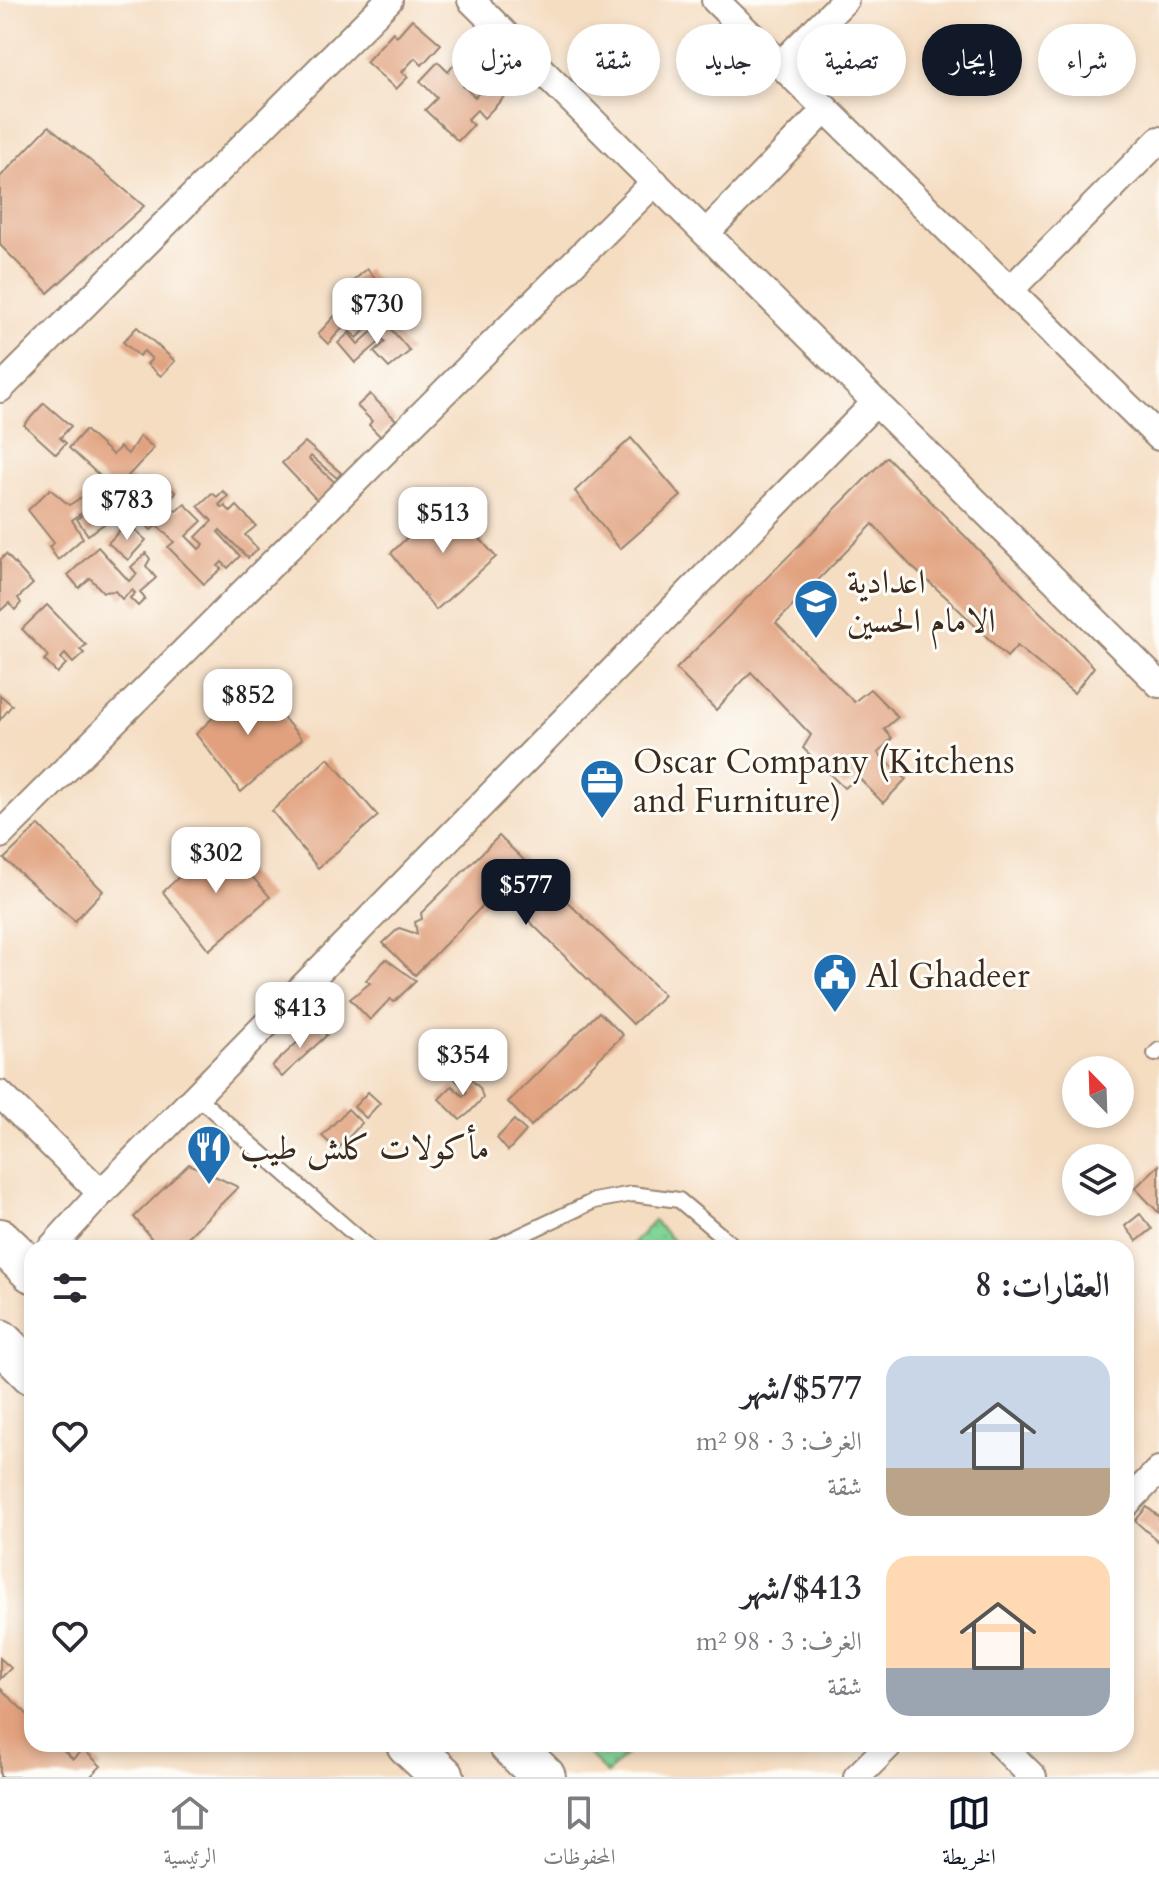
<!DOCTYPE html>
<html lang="ar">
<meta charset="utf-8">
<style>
:root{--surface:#fff;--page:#f2f2f3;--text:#2b2b33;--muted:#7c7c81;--line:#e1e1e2;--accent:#111827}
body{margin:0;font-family:Cardo,Amiri,serif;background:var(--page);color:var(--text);direction:rtl;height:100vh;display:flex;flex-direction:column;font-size:30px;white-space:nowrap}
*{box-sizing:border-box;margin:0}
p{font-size:26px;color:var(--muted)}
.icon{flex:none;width:44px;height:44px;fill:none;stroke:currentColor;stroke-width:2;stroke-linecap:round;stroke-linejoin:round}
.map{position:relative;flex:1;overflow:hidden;direction:ltr}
.panel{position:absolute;left:24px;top:1240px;width:1110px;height:512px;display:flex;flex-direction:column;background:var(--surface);border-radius:24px;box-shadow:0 4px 12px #0003;direction:rtl}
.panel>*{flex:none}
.guide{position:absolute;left:24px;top:24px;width:1112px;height:72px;direction:rtl;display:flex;gap:16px}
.needle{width:52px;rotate:337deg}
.tools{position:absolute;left:1062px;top:1056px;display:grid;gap:16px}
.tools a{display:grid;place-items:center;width:72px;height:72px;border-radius:50%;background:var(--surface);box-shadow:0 4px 12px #0003;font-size:40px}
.price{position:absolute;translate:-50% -68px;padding:0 18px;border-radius:16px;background:#fff;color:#222;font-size:26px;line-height:52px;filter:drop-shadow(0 2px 4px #0008)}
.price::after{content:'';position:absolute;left:50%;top:48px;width:24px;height:18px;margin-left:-12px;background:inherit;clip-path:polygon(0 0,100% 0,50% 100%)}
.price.selected{background:var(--accent);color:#fff}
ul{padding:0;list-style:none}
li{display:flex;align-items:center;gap:24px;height:200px;padding:0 24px}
li span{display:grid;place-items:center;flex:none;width:224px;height:160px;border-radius:24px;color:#555}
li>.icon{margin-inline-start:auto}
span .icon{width:96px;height:96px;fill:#fffc;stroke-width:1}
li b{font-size:34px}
h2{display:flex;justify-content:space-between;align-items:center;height:96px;padding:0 24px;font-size:34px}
.pill{padding:0 28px;border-radius:36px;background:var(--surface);box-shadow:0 4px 12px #0003;font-size:28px;line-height:72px}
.pill.selected{background:var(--accent);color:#fff}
.tabs{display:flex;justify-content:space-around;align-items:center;height:112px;border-top:2px solid var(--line);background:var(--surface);font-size:22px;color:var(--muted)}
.tabs a{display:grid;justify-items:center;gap:4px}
.tabs .selected{color:var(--accent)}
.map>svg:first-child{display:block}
.grass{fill:url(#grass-dots);stroke:#5e805b;stroke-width:2}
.building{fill:#e1a17e}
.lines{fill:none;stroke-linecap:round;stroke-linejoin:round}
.service-casing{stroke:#988470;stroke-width:18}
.minor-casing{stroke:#988470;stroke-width:30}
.primary-casing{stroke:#988470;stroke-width:46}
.service{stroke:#fff;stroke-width:14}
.minor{stroke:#fff;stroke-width:26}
.primary{stroke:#fff;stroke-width:42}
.labels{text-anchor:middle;stroke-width:6;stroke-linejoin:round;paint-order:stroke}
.poi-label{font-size:34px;fill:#3b2a1e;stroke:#fdfcf7;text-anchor:start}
</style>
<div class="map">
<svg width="1159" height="1777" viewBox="0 0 1159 1777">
<defs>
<pattern id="grass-dots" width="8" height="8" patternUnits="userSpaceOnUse" patternTransform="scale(2)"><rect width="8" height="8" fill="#82d698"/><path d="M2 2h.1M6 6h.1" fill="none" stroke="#71b883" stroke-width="1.8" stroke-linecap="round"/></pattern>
</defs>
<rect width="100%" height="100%" fill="#fdfcf7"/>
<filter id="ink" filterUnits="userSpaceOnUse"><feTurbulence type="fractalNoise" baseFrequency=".0125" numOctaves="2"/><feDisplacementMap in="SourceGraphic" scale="16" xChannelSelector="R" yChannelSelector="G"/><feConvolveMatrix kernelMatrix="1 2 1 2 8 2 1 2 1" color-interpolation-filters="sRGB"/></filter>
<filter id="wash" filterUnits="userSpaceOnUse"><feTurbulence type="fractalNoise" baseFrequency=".006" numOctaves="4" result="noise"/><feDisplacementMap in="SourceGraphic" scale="32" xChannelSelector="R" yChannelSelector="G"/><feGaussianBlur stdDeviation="1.8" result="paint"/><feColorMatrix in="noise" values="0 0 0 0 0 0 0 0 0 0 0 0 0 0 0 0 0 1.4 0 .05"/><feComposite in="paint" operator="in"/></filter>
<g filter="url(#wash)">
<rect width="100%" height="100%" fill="#f5ddc2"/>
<g class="grass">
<polygon points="654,1221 680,1248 628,1248"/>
<polygon points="579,1744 636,1744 607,1774"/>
</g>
<g id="blocks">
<g class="building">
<polygon points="412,19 441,44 422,65 415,58 402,72 408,77 396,89 366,62 393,32 397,36"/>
<polygon points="457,61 473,76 463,86 475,97 500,71 515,86 484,118 477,110 467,120 473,125 458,141 425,110 437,98 420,81 438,62 448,72"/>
<polygon points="49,126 144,206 48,293 0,245 0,177"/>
<polygon points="367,269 400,305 386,318 352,282"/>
<polygon points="354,295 378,317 357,338 344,326 328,344 318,334"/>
<polygon points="384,321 410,351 389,368 374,352 385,342 383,339 355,363 338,343 349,333 358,344"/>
<polygon points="137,327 175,361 161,376 147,364 152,359 144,351 139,356 123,342"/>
<polygon points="370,394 396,420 380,436 369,425 372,421 357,406"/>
<polygon points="44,403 71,426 60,438 66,443 56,454 24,425"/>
<polygon points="85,430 113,455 120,447 128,454 140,436 154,448 128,476 134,481 121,495 69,448"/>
<polygon points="631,438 681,496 620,549 575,491"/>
<polygon points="305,442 341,473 337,478 311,456 309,459 338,485 319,502 282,463"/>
<polygon points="887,457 1094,667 1074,693 1017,646 1007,657 947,598 911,566 873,524 776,623 854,702 870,689 898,717 884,729 892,738 878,753 906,779 883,803 859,778 844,788 803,748 811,735 751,672 716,710 676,669"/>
<polygon points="165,482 176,493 167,502 176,511 185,504 202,521 186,536 199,549 204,544 196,537 212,521 198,506 212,493 217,497 223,491 228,496 219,505 223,508 225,506 231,512 237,506 256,526 245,535 258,549 248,558 220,530 218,532 240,556 228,568 222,562 218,566 221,569 204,584 168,547 174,542 157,525 151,530 143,522 149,516 140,507"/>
<polygon points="50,489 69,505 84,496 93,505 86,510 88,513 93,509 104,524 88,535 77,519 81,516 80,514 72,520 83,538 58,560 49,547 54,543 28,510"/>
<polygon points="446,500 496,557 436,610 391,553"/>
<polygon points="127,523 146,540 128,560 108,543"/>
<polygon points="98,547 129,581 137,574 131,567 146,553 150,559 146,566 156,578 140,592 145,599 138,606 130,598 135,593 132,590 122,599 115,591 103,592 90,578 79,588 68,575"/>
<polygon points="6,554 33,584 18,598 21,603 15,610 9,603 0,611 0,560"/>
<polygon points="47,605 86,645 80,650 84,653 73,663 65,654 61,658 66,664 57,673 44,660 48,656 22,629"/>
<polygon points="251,681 302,739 241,792 196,734"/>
<polygon points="0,695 12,705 0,720"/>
<polygon points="328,758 378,816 318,868 272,811"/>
<polygon points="39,825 103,891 75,921 4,859"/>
<polygon points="499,836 664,995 633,1024 498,890 415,975 383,943 399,928 417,934 415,922 422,919 421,913"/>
<polygon points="219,839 270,897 209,950 163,892"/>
<polygon points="386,959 416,981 394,1002 390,999 370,1020 350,999 370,983 366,980"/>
<polygon points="599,1012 623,1035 531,1126 508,1102"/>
<polygon points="317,1024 327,1035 282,1077 272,1066"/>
<polygon points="462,1071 480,1088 483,1098 469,1113 460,1120 439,1099 452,1086 463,1096 467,1092 455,1079"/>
<polygon points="368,1092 380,1103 366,1118 354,1107"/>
<polygon points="348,1109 362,1123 337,1150 322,1136"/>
<polygon points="514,1120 526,1131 508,1151 497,1138"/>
<polygon points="189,1164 238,1187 177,1248 159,1248 134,1217"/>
<polygon points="1159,1165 1159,1213 1135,1188"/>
<polygon points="1140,1214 1152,1229 1137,1241 1125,1226"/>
<polygon points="1147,1507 1159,1517 1159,1542 1135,1521"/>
<polygon points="0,1658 11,1668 0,1679"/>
<polygon points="0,1688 32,1719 32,1744 57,1744 73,1759 83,1749 101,1766 90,1777 0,1777"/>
</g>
</g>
</g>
<g filter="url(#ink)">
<use href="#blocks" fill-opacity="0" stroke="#988470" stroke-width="2"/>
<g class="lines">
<g class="service-casing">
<g id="service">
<polyline points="1155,1054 1159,1050"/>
<polyline points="196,1096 370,1248"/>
<polyline points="494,1248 594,1201 632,1194 679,1200 736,1248"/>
</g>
</g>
<g class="minor-casing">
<g id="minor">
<polyline points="471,0 1159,684"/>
<polyline points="715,0 1159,437"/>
<polyline points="781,64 845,0"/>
<polyline points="706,233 826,109"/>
<polyline points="1010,290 1159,140"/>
<polyline points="0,389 389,0"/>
<polyline points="0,835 655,182"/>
<polyline points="0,1094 101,1193"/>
<polyline points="51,1248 101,1193 876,402"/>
<polyline points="1126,1504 1159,1470"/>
<polyline points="1000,1744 1033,1777"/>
<polyline points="857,1777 890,1744"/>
</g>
</g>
<g class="primary-casing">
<g id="primary">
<polyline points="0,1240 32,1271"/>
<polyline points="0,1341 32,1373"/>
<polyline points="408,1744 443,1777"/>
<polyline points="510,1744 544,1777"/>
</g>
</g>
<use href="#service" class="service"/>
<use href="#minor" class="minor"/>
<use href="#primary" class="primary"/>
</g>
</g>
<defs>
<g id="school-pin" transform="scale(2.3)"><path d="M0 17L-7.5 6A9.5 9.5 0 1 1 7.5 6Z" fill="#1f6fb2" stroke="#fdfcf7"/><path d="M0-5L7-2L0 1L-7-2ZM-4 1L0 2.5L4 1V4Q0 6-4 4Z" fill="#fff"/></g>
<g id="office-pin" transform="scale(2.3)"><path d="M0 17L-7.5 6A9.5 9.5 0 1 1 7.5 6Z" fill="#1f6fb2" stroke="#fdfcf7"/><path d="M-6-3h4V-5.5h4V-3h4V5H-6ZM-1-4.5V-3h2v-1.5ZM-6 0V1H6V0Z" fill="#fff"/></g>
<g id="civic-pin" transform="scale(2.3)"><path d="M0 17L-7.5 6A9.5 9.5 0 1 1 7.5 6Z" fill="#1f6fb2" stroke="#fdfcf7"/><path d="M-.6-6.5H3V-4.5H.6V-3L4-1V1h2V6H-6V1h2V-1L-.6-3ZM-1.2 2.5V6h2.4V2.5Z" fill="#fff"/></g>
<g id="restaurant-pin" transform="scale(2.3)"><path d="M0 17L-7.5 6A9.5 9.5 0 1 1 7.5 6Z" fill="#1f6fb2" stroke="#fdfcf7"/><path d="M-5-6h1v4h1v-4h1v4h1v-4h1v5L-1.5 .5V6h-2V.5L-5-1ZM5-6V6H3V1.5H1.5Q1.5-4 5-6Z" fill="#fff"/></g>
</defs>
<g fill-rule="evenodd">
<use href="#school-pin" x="816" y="601"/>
<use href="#office-pin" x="602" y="781"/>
<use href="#civic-pin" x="835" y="975"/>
<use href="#restaurant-pin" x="209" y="1147"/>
</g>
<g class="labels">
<g class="poi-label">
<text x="847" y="593">اعدادية<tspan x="847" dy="39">الامام الحسين</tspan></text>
<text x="633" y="773">Oscar Company (Kitchens<tspan x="633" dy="39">and Furniture)</tspan></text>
<text x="866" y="987">Al Ghadeer</text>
<text x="240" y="1159">مأكولات كلش طيب</text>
</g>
</g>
</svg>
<div class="tools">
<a><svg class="needle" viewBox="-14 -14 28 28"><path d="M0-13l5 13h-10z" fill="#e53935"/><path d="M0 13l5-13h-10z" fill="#7c7c81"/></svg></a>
<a><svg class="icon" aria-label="layers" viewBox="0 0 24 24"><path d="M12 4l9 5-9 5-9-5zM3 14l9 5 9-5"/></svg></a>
</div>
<b class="price" style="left:377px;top:346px">$730</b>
<b class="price" style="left:127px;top:542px">$783</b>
<b class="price" style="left:443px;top:555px">$513</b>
<b class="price" style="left:248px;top:737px">$852</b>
<b class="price" style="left:216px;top:895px">$302</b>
<b class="price selected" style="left:526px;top:927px">$577</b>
<b class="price" style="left:300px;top:1050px">$413</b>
<b class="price" style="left:463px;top:1097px">$354</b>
<div class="guide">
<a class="pill">شراء</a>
<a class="pill selected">إيجار</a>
<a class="pill">تصفية</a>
<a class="pill">جديد</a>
<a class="pill">شقة</a>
<a class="pill">منزل</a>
</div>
<section class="panel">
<h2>العقارات: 8<svg class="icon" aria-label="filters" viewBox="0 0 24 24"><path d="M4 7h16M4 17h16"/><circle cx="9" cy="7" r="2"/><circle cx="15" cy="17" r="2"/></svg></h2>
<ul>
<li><span style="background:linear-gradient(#c9d6e8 70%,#b9a48a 0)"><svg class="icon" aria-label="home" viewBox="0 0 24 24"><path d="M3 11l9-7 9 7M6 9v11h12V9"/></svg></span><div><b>$577/شهر</b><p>الغرف: 3 · 98 m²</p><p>شقة</p></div><svg class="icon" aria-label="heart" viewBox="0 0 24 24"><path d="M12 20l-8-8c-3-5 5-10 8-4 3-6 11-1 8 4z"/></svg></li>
<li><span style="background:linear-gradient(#ffd9b3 70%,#9aa5b1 0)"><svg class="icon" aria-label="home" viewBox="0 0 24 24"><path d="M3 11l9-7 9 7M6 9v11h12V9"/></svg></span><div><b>$413/شهر</b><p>الغرف: 3 · 98 m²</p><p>شقة</p></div><svg class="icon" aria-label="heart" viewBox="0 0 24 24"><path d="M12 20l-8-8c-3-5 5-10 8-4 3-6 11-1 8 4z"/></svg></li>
</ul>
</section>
</div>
<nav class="tabs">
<a class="selected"><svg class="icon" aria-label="map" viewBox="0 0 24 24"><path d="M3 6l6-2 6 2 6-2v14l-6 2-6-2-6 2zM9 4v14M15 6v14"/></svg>الخريطة</a>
<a><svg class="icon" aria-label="saved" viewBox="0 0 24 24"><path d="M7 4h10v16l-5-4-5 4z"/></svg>المحفوظات</a>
<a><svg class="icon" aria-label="home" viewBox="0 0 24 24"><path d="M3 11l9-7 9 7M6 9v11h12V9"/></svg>الرئيسية</a>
</nav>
